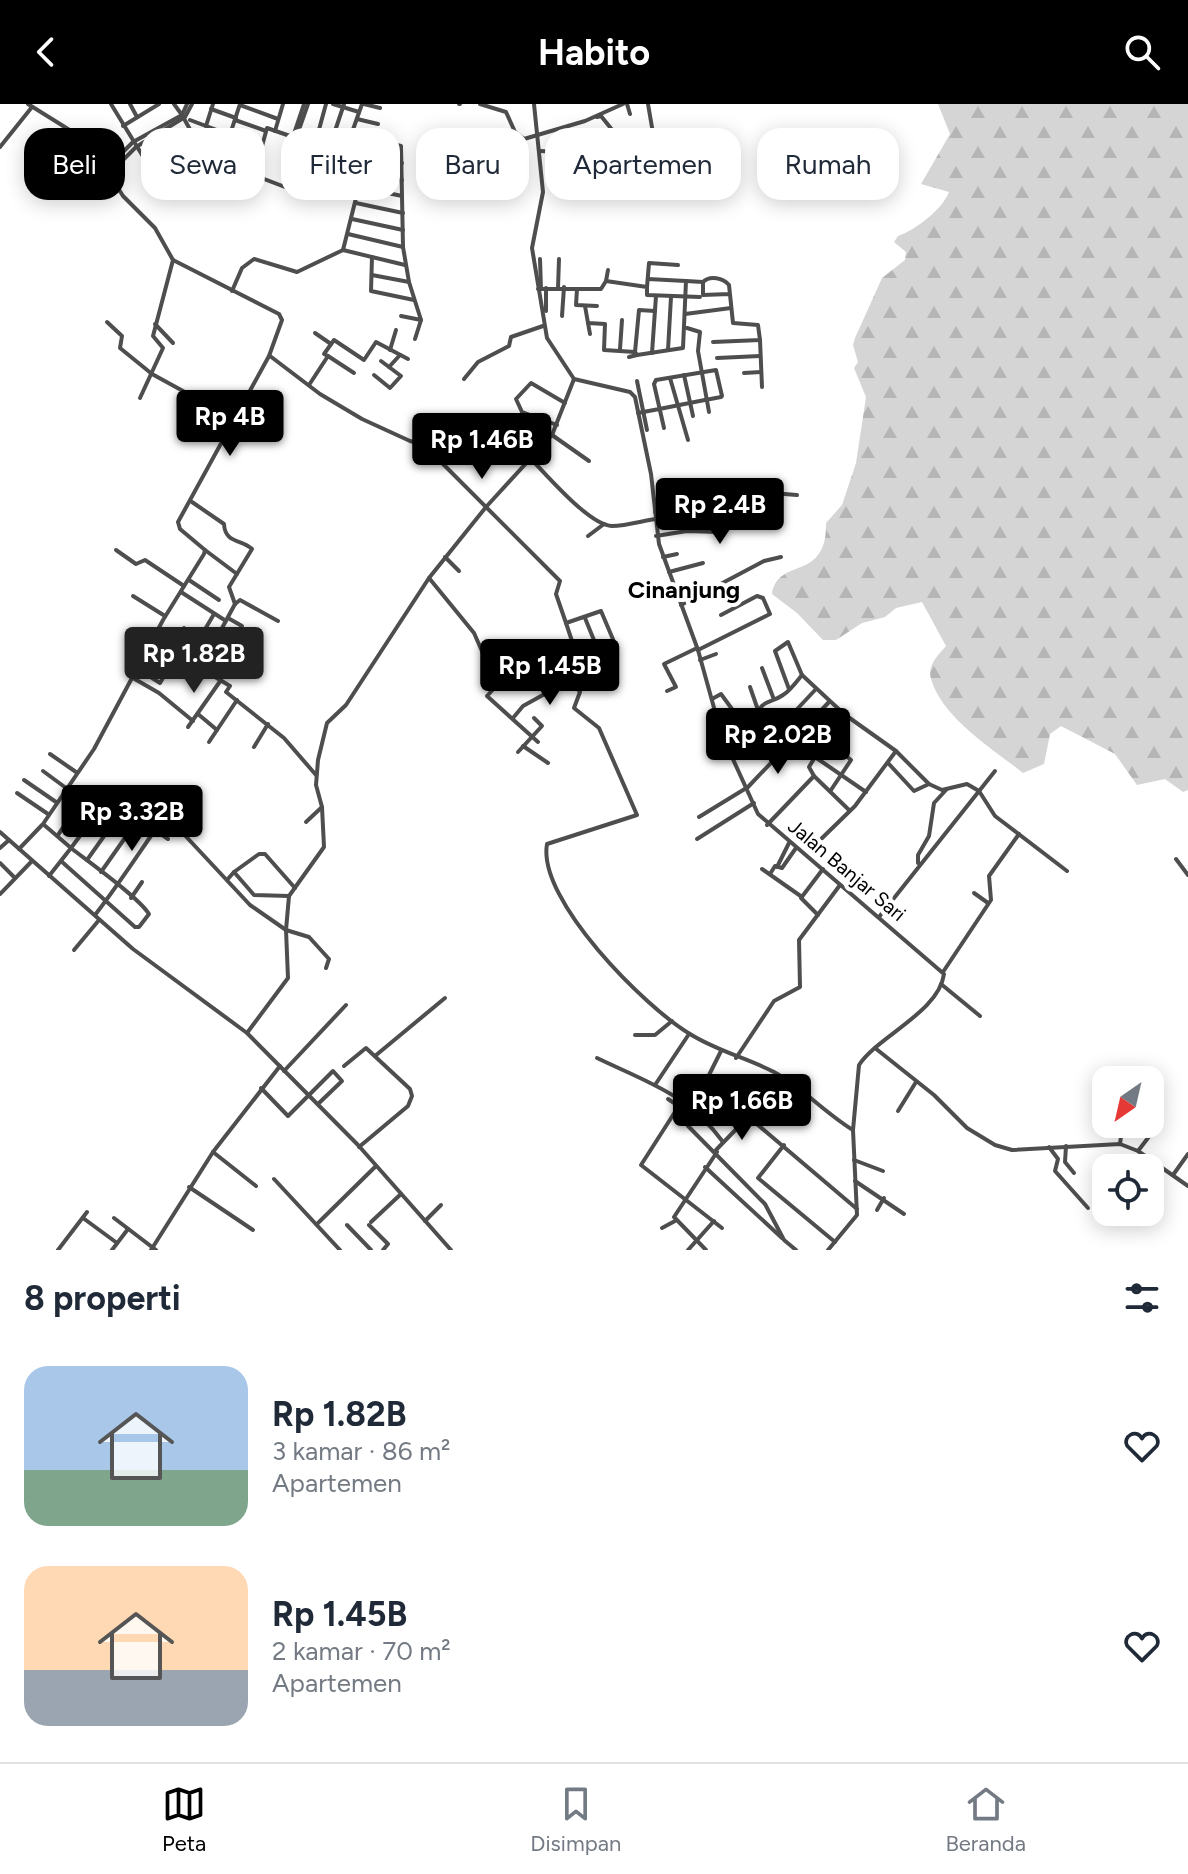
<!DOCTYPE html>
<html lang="id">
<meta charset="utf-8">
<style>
:root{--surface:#fff;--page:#f6f6f7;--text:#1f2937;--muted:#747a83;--line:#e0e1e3;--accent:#000}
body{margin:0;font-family:Figtree,sans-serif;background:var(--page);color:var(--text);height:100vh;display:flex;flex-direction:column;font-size:30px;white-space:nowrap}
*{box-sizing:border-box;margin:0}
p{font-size:26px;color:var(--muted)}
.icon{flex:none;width:44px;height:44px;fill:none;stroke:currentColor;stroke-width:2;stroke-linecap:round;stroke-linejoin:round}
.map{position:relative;height:1146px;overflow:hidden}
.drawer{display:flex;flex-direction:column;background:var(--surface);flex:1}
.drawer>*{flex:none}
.banner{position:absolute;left:24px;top:24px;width:1140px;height:72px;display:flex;gap:16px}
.needle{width:52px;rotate:214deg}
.fabs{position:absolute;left:1092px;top:962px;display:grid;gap:16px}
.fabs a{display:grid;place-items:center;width:72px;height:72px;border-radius:16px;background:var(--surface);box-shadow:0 4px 20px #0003;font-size:40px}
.price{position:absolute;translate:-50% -68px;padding:0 18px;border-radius:8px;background:var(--accent);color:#fff;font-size:26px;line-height:52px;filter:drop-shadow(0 2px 4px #0008)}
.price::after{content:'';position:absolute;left:50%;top:48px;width:24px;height:18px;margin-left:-12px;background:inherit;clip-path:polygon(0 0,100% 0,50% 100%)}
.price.on{background:#222;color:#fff}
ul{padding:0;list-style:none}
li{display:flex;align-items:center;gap:24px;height:200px;padding:0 24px}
li span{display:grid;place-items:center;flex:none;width:224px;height:160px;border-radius:24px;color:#555}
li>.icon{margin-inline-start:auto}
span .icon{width:96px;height:96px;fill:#fffc;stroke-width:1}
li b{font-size:34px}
h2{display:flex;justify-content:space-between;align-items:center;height:96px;padding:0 24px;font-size:34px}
.tag{padding:0 28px;border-radius:24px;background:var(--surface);box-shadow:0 4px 20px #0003;font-size:28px;line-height:72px}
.tag.on{background:var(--accent);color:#fff}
header{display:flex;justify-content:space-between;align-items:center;height:104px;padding:0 24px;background:var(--accent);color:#fff;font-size:36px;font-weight:700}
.tab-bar{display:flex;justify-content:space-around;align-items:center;height:112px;border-top:2px solid var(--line);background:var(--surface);font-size:22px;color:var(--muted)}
.tab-bar a{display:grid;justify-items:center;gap:4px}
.tab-bar .on{color:var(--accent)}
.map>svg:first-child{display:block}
.forest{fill:url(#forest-firs)}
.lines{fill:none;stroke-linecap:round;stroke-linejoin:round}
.minor{stroke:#4e4e4e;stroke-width:4}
.tertiary{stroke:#4e4e4e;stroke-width:4}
.labels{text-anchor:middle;stroke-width:8;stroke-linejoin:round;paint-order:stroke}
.street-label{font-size:20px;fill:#000;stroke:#fff}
.quarter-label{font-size:24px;font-weight:bold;fill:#000;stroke:#fff}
</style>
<header><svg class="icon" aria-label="back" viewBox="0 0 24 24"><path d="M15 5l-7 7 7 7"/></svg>Habito<svg class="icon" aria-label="search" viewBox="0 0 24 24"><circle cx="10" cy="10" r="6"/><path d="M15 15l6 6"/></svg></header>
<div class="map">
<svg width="1188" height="1146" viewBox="0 0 1188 1146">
<defs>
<pattern id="forest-firs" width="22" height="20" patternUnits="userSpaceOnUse" patternTransform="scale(2)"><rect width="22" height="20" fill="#d5d5d5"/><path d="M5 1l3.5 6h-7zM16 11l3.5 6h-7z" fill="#b5b5b5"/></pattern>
</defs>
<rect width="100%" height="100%" fill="#fff"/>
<path class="forest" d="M938,0H1188V686L1183,688L1165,675L1137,681L1115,650L1061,622L1050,630L1044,660L1023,669C992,644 943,615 931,575C927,562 938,551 946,542L922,498L896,504L885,513L862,519L836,536H823L797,509L772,490C778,452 827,479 826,419L842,401L856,359L866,293L854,264L858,258L853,241L855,234L882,174L905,156L906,148L894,138L898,132C915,126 942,106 949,88L921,80L950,30Z"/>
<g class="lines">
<g class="minor">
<polyline points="28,0 68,25 106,65 123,92 155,124 173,156 279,210 282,216 269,252 178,418 180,425 205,446 204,450 163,516 94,645 43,720 71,744 49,772"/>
<polyline points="111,0 147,59"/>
<polyline points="130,0 137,13"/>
<polyline points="187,0 182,11 202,47 222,55 220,63 253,74 254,71 285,83"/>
<polyline points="333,0 359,8"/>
<polyline points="364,0 380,4"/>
<polyline points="459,0 460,0"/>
<polyline points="480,0 506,8 515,28 524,35 585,17 623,0"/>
<polyline points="627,0 630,10"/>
<polyline points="648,0 655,41 648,45"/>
<polyline points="240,1 278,15"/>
<polyline points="211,5 236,14"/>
<polyline points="597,13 601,12 634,53"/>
<polyline points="357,15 378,20"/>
<polyline points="190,16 262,43"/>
<polyline points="235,16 266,27"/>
<polyline points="123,22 159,0"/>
<polyline points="206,22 213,0"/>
<polyline points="275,27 283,0"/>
<polyline points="352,30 401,42 403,143 409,178 421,216 415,235"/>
<polyline points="293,33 304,0"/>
<polyline points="296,34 308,0"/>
<polyline points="655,41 666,56 702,39"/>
<polyline points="0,43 32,3"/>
<polyline points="329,45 344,0"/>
<polyline points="224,47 257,59"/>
<polyline points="541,47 556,48 568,38 587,37"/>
<polyline points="362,48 367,34"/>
<polyline points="344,51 362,0"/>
<polyline points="159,52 184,71 188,56"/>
<polyline points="222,55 240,0"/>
<polyline points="359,56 362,48 402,59"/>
<polyline points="292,58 298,34"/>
<polyline points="106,65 133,38 182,11 174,0"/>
<polyline points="175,65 202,47"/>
<polyline points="363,66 402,76"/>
<polyline points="110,69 136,43 185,13 192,0"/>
<polyline points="254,71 267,24 365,58 343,146"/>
<polyline points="144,72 147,59 195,32"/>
<polyline points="306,73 326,0"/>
<polyline points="359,83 402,92"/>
<polyline points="341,84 347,52"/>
<polyline points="356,99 403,109"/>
<polyline points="352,115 403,126"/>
<polyline points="348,130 403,143"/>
<polyline points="372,153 371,187 414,196"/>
<polyline points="540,155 541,185"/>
<polyline points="372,171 409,178"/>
<polyline points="606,177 608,166"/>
<polyline points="686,177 703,178"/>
<polyline points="647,183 649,159 678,161"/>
<polyline points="546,184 546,207"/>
<polyline points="558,184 559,155"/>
<polyline points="538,185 601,185 606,177 647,183 647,191 700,193"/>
<polyline points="577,185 576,201 597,202"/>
<polyline points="232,187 242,164 254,155 297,168 343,146 405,161"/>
<polyline points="585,202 588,219 605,220 604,246 635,248 637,251 683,244 686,177 648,175"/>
<polyline points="685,210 731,204"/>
<polyline points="401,212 421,216"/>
<polyline points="562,212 564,183"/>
<polyline points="107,218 122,232 120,244 152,270 234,315"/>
<polyline points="588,219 590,230"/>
<polyline points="155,220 173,239"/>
<polyline points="687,224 700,228 698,247 709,308"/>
<polyline points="315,229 331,240"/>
<polyline points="760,236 762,283"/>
<path d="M713,238L760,236L758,221L733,219L729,181C723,174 710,171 703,178V191L729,190"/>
<polyline points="620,245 622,216"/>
<polyline points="390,246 396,226"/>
<polyline points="668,246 671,193"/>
<polyline points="635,248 639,206 655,207"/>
<polyline points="652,249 656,192"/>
<polyline points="270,252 320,290 362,315 410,337 439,345 438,355 560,477 556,490 566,519"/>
<polyline points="328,252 324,250 334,236 364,256 376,238 408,255"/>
<polyline points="629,253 637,251"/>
<polyline points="717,254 760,252"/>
<polyline points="381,257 389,263"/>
<polyline points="744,269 761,268"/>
<polyline points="374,271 390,284 401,272 389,263 400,251"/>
<polyline points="684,271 693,312"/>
<polyline points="670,274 688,336"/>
<polyline points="464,275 478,258 509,242 511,233 543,222"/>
<polyline points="637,277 647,326"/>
<polyline points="309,281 328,252 354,269"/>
<polyline points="140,294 163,244 153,232 173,156"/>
<path d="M638,309C666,304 693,298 721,293L722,292L716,266L656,276L654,280L664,324"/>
<polyline points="557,321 522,308 516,295 531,279 565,299"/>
<polyline points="552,331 589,357"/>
<polyline points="514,349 529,358"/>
<path d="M531,355C547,371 589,421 612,422C626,422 642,417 655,415"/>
<polyline points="654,396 733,386 797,391"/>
<path d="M192,398L224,420C225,440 242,435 252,445L229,483L235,500"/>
<polyline points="655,408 708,403"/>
<polyline points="588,432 604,420"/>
<polyline points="656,432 687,427 717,428 708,391"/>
<polyline points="116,446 136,460 145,456 184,482"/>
<polyline points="205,446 237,470"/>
<polyline points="445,453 459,467"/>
<polyline points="663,453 677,450"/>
<polyline points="669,468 703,459"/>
<polyline points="429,474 474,529 497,581 487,592 538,638"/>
<polyline points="189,476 219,496"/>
<polyline points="181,488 226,517"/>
<polyline points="133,492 165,512"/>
<polyline points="235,500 240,496 278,517"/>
<polyline points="681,501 764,457 781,453"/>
<polyline points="228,514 242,522"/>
<path d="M585,514L598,546L615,540L601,507L566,519L577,552L565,568L580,588L574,604L599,624L637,711L547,740C537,796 646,904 690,930C717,947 747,954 774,968C803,984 825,1009 853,1026"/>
<polyline points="152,535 230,582 226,588 284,634 316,671"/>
<polyline points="170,545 184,524"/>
<polyline points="698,546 770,510 763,494 757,492 721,511"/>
<polyline points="187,556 214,510"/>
<polyline points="700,556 716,550"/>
<polyline points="155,563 167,542"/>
<polyline points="201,563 235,500"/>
<polyline points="762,564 773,593"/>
<polyline points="138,565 160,579 177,550"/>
<polyline points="133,574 159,589 193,617"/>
<polyline points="750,583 758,606"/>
<polyline points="789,585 775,547 788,538 802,571 844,610 896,647 929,680 942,686 967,680 979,687 995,712 1067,767"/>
<polyline points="667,587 676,583 664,560 697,544"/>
<polyline points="712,595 721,590 732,605 717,617"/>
<polyline points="774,608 815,653 809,663 814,672 848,705"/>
<polyline points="198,610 217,626"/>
<polyline points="513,614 523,602 570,576"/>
<polyline points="785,618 816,585"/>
<polyline points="188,623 221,576"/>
<polyline points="209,638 237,596"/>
<path d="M727,640L756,617C760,594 769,601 783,591C790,587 797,577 802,571"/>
<polyline points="523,642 548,659"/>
<polyline points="254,643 268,620"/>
<polyline points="518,648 542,622 534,614"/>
<polyline points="50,650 76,668"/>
<polyline points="815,653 866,688"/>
<polyline points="888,659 914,687 929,680"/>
<polyline points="43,667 66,684"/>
<polyline points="24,676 56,698"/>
<polyline points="831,686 851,656 823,633 844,610"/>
<polyline points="17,689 48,710"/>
<polyline points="699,713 748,683 829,598"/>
<polyline points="306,718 322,703"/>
<polyline points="767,721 814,672"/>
<polyline points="179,725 250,801 286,826 309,833 329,855 326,864"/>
<polyline points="155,726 168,735"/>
<polyline points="0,728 133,845 247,929 358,1041 451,1146"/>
<polyline points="798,728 813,740 817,739 855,702 896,647"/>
<polyline points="58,731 86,690"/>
<polyline points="697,735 754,699"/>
<polyline points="0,744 9,736"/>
<polyline points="19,745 42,721"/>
<polyline points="1176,755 1188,771"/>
<polyline points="87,756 124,704"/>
<path d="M61,757L135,823H139L149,810C138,793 90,759 71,744L108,694L155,726C135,755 116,784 95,811"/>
<polyline points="0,759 15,774"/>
<polyline points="918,759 918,751 929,732 934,699 946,686"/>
<polyline points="777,763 789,739"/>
<polyline points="762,765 802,793"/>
<polyline points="101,768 139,714"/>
<polyline points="234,768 259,750 265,750 295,784"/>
<polyline points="770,770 775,762 782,764 796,744"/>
<polyline points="227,776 234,768 254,791 289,792"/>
<polyline points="974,789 988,799"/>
<polyline points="0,790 32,757"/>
<polyline points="131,794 142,778"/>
<polyline points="818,811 801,794 823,765"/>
<polyline points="879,813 995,667"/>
<polyline points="74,846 99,816"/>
<polyline points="943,868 991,796 989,772 1019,730"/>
<polyline points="941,880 980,912"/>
<polyline points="247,929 288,874 286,826 289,792 324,743 322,703 316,681 318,656 327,619 346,601 429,474 486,403 552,331 574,275"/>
<polyline points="635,931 655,931 672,917"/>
<polyline points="875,944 934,991 967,1024 995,1041 1012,1046 1120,1040 1138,1047 1188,1082"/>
<polyline points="375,952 445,894"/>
<path d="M597,954C649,979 688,990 723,1038"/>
<polyline points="736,954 774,897 800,883 799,836 840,781"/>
<polyline points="344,962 366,944 410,985 412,992 408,1002 359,1043"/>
<polyline points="284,967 346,901"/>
<polyline points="706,977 857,1105"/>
<polyline points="655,981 689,930"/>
<polyline points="261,984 288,1012 333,967 342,977 318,1000"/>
<polyline points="769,989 775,991 788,978"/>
<polyline points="723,991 730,979"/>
<polyline points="668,995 686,1007 697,1007"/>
<polyline points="682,997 641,1061 722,1124"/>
<polyline points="693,1003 721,947"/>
<polyline points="898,1007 916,978"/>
<polyline points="688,1022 765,1100 784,1136 796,1146"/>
<polyline points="1120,1040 1122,1025"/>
<polyline points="784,1041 758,1074 835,1138"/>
<polyline points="1066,1042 1065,1058 1074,1069"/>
<polyline points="1049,1043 1058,1055 1055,1067 1088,1104"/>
<polyline points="716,1046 749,1012"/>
<polyline points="1138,1047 1151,1030"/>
<polyline points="213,1048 256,1082"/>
<polyline points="854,1056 883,1067"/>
<polyline points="705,1063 782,1134"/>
<polyline points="1173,1071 1188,1050"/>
<polyline points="274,1075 340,1146"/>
<polyline points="855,1077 904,1110"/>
<polyline points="189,1083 253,1126"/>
<polyline points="877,1106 884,1094"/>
<polyline points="83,1114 117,1139"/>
<polyline points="114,1114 156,1146"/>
<polyline points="425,1117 441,1101"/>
<polyline points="371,1118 401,1090"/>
<polyline points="318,1119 376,1062"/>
<polyline points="347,1121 371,1146"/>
<polyline points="369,1121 388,1140 383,1146"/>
<polyline points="662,1124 675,1117"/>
<polyline points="58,1146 87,1108"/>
<polyline points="112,1146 128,1125"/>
<polyline points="151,1146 213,1048 280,962"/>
<polyline points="688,1146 714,1117"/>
<polyline points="706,1146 674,1113 717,1048"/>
</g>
<path class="tertiary" d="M534,0L543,88L532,144L547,234L574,275L630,288L635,293L651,370L659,440L698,546L721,629L758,710L944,870C939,908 878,932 859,961L853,1026L857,1111L828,1146"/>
</g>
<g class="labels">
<g class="street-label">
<text transform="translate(847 766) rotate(40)" y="7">Jalan Banjar Sari</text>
</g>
<g class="quarter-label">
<text x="684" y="494">Cinanjung</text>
</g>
</g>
</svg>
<div class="fabs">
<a><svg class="needle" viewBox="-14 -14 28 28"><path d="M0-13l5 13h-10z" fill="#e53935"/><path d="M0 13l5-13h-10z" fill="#747a83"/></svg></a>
<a><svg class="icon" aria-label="locate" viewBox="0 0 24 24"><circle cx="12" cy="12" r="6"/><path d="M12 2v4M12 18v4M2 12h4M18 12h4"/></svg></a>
</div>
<b class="price" style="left:230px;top:354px">Rp 4B</b>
<b class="price" style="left:482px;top:377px">Rp 1.46B</b>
<b class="price" style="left:720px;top:442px">Rp 2.4B</b>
<b class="price on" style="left:194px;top:591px">Rp 1.82B</b>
<b class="price" style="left:550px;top:603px">Rp 1.45B</b>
<b class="price" style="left:778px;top:672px">Rp 2.02B</b>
<b class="price" style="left:132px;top:749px">Rp 3.32B</b>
<b class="price" style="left:742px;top:1038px">Rp 1.66B</b>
<div class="banner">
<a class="tag on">Beli</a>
<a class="tag">Sewa</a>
<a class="tag">Filter</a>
<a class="tag">Baru</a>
<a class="tag">Apartemen</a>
<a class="tag">Rumah</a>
</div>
</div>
<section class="drawer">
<h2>8 properti<svg class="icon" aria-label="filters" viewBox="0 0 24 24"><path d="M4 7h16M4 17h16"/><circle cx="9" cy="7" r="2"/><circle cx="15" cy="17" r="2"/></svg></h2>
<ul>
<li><span style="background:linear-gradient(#a9c7e8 65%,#7fa58c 0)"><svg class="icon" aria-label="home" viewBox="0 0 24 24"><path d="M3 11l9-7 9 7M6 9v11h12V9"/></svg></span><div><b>Rp 1.82B</b><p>3 kamar · 86 m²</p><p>Apartemen</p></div><svg class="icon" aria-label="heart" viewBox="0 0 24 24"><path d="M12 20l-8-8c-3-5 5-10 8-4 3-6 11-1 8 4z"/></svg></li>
<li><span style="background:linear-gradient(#ffd9b3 65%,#9aa5b1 0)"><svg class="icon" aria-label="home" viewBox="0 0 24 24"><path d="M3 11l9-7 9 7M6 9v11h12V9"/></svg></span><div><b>Rp 1.45B</b><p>2 kamar · 70 m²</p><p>Apartemen</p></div><svg class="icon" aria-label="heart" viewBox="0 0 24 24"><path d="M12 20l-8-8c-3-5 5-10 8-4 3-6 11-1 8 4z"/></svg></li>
</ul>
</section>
<nav class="tab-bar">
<a class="on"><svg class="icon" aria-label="map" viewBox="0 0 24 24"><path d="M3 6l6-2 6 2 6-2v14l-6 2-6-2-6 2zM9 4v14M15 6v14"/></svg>Peta</a>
<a><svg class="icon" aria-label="saved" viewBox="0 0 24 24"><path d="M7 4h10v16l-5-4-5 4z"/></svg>Disimpan</a>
<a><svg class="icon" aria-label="home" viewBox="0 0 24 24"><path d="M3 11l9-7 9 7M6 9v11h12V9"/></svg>Beranda</a>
</nav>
